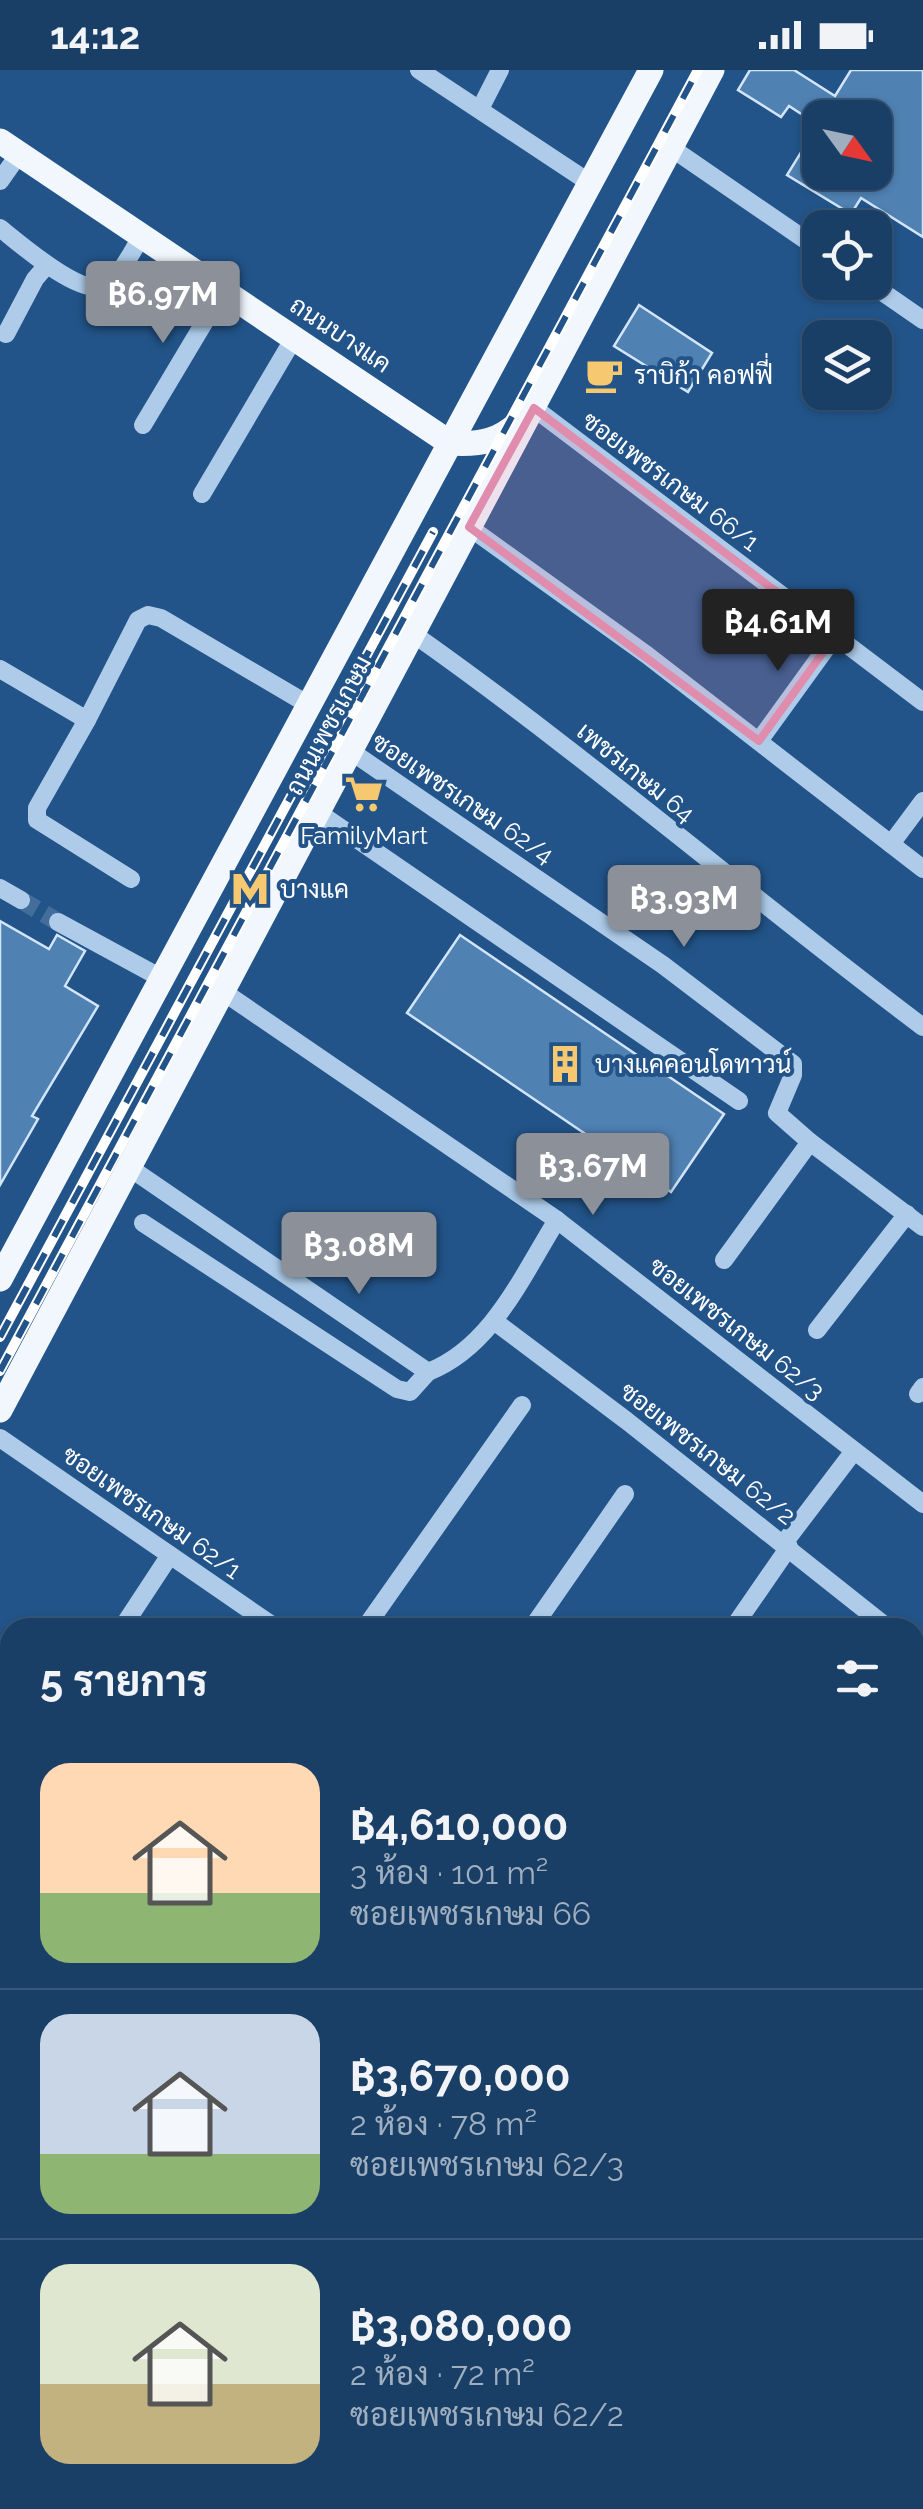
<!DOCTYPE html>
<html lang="th">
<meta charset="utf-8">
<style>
:root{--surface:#1a3f67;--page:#274a70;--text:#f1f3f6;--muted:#9fafc0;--line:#38587b;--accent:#8c9099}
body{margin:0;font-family:Raleway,Sarabun,sans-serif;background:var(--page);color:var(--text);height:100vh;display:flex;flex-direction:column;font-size:38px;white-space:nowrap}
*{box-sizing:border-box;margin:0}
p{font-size:32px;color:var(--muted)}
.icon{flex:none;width:55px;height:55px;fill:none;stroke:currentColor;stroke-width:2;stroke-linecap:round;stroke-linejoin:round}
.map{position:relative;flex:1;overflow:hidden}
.details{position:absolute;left:0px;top:1548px;width:925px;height:892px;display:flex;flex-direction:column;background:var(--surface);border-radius:30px 30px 0 0;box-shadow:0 2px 8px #0004,0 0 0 2px var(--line)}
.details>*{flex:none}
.needle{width:65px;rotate:123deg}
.fabs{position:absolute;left:802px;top:30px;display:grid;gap:20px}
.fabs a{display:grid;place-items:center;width:90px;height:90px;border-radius:20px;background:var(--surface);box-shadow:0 2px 8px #0004,0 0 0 2px var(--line);font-size:50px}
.price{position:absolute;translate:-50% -85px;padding:0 22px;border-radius:10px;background:var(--accent);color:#fff;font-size:32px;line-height:65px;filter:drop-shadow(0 2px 5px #0008)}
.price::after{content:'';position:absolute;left:50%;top:60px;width:30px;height:22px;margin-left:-15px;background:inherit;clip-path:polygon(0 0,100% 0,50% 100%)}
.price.selected{background:#222;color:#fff}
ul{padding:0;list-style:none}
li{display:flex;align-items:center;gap:30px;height:250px;padding:0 40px}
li+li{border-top:2px solid var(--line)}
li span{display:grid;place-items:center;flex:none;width:280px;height:200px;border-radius:30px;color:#555}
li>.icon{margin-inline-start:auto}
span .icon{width:120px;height:120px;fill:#fffc;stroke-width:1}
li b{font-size:42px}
h2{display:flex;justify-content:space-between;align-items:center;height:120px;padding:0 40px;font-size:42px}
.status{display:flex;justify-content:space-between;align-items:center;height:70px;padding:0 50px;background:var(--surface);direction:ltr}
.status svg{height:28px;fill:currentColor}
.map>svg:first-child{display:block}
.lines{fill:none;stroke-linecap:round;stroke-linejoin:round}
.canal{stroke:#496c91;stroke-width:20}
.building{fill:#4f81b2;stroke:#d2e5f8;stroke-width:2.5;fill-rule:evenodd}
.minor-tunnel{stroke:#436e9b;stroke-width:18;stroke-dasharray:18 9;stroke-linecap:butt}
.minor{stroke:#aeccea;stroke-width:18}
.major{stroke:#f2f7fe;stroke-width:25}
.rail-casing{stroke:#fff;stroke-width:10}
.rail{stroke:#225489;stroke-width:6;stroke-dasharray:19;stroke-linecap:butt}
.marked{fill:#e08cad;fill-opacity:0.2;stroke:#e08cad;stroke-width:8;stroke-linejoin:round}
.labels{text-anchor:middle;stroke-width:8;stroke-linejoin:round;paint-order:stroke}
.street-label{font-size:25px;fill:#fff;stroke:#225489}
.poi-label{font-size:25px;fill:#fff;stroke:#225489;text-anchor:start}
</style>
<div class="status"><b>14:12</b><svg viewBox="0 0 49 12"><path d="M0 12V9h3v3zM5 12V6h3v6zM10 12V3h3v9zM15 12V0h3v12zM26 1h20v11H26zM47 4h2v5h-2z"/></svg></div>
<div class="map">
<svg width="923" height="2439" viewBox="0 0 923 2439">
<rect width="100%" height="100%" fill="#225489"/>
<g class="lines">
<g class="canal">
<polyline points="915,1872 923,1863"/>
<polyline points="0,1994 10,1999"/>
<polyline points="764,2430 780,2439"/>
<polyline points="452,2439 461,2430"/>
</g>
</g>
<g class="building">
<path d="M750,0H794L835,26L851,0H923V167L861,128L851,144L787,105L818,55L789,36L781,47L738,20ZM820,48H875V102H820Z"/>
<polygon points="639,235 712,283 688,322 614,276"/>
<polygon points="0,851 49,879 57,865 85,881 65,916 98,936 32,1046 38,1049 0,1115"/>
<polygon points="460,865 724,1044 671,1122 407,943"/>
</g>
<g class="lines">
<polyline class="minor-tunnel" points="21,830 58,852"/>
<g class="minor">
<polyline points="419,0 590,113"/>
<polyline points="480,39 500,0"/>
<polyline points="670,77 820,180"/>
<polyline points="0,111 19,84"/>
<path d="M0,158C19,173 78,225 102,216C120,210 132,180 142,166"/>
<polyline points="868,212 923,250"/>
<polyline points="6,264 35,209 47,195"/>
<polyline points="534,338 923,632"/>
<polyline points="143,355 223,221"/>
<polyline points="202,424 294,268"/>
<polyline points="469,457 647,585 923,799"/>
<path d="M412,563C588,687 751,828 923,957"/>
<polyline points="0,599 87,650"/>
<polyline points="759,671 835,566"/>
<polyline points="349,680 663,895 793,994 793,1005 777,1043 810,1072 923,1157"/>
<polyline points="316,741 739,1031"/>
<polyline points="891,774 923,731"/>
<polyline points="131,809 37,750 37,738 87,650 138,550 148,545 161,548 309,635"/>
<polyline points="0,818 21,830"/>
<polyline points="58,852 163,909"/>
<polyline points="222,921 557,1150 923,1434"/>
<path d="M130,1098L428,1302C492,1277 522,1206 557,1150"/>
<polyline points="143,1153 397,1319 410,1322 428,1302"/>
<polyline points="724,1190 810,1072"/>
<polyline points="494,1251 627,1351 888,1558"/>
<polyline points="817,1260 907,1144"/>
<polyline points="918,1324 923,1317"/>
<polyline points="0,1368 276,1558"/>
<polyline points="784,1473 854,1381"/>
<polyline points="122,1558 170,1485"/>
<polyline points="365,1558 522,1335"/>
<polyline points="532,1558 625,1424"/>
<polyline points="733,1558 789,1477"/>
<polyline points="915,1579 923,1585"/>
<polyline points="915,1748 923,1737"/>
<polyline points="915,2039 923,2044"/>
<polyline points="0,2079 10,2087"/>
<polyline points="0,2154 10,2142"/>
<polyline points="915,2179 923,2165"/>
<polyline points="915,2192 923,2196"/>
<polyline points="915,2361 923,2348"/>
<polyline points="257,2430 265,2439"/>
<polyline points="860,2430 871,2436"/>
</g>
<g class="major">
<path d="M0,71L450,373C482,375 500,371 523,349"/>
<polyline points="0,1209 651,0"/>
<polyline points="0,1340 712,0"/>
</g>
<g class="rail-casing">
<g id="rail">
<polyline points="0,1267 433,462"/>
<polyline points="0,1301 698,0"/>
</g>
</g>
<use href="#rail" class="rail"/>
</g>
<path class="marked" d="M534,338L835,566L759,671L469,457Z"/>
<defs>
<g id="cafe-bare" transform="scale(3)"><path d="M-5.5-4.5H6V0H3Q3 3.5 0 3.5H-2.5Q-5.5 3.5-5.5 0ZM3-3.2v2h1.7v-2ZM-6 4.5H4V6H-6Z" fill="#f6c870" stroke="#225489" stroke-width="2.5" paint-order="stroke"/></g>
<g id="supermarket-bare" transform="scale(3)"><path d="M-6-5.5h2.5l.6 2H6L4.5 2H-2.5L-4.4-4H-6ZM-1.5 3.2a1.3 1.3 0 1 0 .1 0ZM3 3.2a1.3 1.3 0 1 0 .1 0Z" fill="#f6c870" stroke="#225489" stroke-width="2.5" paint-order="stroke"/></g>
<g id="metro-bare" transform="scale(3)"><path d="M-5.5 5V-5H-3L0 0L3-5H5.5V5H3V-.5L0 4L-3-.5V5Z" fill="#f6c870" stroke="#225489" stroke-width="2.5" paint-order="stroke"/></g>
<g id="building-bare" transform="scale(3)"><path d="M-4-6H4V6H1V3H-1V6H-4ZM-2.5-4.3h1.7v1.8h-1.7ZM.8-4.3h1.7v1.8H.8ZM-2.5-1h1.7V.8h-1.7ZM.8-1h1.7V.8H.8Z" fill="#f6c870" stroke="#225489" stroke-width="2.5" paint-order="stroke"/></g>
</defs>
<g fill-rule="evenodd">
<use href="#cafe-bare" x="604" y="305"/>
<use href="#supermarket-bare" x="364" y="724"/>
<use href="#metro-bare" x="250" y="819"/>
<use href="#building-bare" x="565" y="994"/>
</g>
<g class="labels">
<g class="street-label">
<text transform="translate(341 264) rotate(34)" y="9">ถนนบางแค</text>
<text transform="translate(671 411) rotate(37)" y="9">ซอยเพชรเกษม 66/1</text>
<text transform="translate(328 655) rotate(-62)" y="9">ถนนเพชรเกษม</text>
<text transform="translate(636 702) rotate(39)" y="9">เพชรเกษม 64</text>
<text transform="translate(463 728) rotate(34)" y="9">ซอยเพชรเกษม 62/4</text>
<text transform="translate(737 1258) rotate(38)" y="9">ซอยเพชรเกษม 62/3</text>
<text transform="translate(708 1383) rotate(38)" y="9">ซอยเพชรเกษม 62/2</text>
<text transform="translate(152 1442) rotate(35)" y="9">ซอยเพชรเกษม 62/1</text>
</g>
<g class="poi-label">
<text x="634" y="314">ราบิก้า คอฟฟี่</text>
<text x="364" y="774" text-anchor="middle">FamilyMart</text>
<text x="280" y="828">บางแค</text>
<text x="595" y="1003">บางแคคอนโดทาวน์</text>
</g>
</g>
</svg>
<div class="fabs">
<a><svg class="needle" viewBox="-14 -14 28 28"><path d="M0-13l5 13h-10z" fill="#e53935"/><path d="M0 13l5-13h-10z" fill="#9fafc0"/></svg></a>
<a><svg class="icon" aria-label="locate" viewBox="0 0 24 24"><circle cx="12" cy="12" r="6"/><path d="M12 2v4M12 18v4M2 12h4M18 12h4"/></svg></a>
<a><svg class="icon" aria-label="layers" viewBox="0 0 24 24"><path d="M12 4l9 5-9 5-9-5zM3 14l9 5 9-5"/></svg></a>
</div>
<b class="price" style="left:163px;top:276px">฿6.97M</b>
<b class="price selected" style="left:778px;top:604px">฿4.61M</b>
<b class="price" style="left:684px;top:880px">฿3.93M</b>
<b class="price" style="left:593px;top:1148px">฿3.67M</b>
<b class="price" style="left:359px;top:1227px">฿3.08M</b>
<section class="details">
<h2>5 รายการ<svg class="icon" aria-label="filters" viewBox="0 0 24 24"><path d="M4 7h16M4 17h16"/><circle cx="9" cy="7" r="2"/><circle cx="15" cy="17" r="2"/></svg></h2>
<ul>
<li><span style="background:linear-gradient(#ffd9b3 65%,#8fb573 0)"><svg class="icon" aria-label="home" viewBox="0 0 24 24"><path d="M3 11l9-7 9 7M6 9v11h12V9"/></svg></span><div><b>฿4,610,000</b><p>3 ห้อง · 101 m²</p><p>ซอยเพชรเกษม 66</p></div></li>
<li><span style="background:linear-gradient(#c9d6e8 70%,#8fb573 0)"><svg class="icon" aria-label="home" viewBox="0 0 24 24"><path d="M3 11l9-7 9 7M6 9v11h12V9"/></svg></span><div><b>฿3,670,000</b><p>2 ห้อง · 78 m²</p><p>ซอยเพชรเกษม 62/3</p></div></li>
<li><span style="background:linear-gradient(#dfe7d0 60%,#c2b280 0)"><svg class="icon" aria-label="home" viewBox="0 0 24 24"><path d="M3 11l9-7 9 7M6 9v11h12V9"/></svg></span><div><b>฿3,080,000</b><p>2 ห้อง · 72 m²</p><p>ซอยเพชรเกษม 62/2</p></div></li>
</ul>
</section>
</div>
